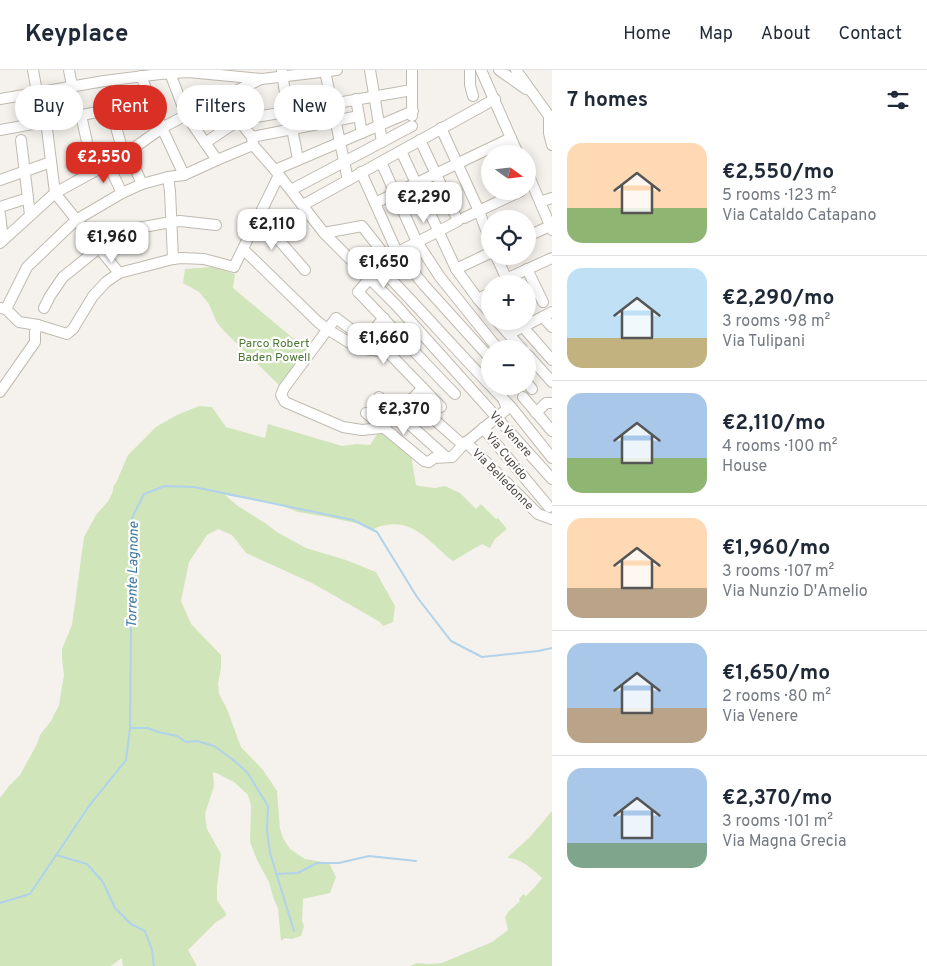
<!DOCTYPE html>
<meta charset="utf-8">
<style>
:root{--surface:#fff;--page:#f2f2f3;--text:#1f2937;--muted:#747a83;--line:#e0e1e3;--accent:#d93025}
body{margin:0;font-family:Overpass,sans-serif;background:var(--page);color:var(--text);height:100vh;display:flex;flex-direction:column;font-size:19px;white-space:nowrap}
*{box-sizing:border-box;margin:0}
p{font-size:16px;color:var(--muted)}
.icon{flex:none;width:28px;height:28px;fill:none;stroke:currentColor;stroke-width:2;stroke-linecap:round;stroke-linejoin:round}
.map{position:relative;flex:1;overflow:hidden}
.side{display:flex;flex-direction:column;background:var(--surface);width:375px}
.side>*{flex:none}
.hud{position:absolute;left:15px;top:15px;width:461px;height:45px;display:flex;gap:10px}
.needle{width:32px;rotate:105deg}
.fabs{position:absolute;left:481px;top:75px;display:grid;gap:10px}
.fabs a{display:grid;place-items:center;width:55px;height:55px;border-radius:50%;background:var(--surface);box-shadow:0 2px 12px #0003;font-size:25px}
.price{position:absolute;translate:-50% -42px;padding:0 11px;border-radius:10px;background:#fff;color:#222;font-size:16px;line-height:32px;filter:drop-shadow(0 1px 2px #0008)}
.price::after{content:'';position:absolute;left:50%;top:30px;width:15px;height:11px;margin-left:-8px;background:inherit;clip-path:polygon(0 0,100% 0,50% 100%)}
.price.on{background:var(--accent);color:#fff}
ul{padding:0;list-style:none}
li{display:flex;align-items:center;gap:15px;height:125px;padding:0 15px}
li+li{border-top:1px solid var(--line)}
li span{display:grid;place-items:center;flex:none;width:140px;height:100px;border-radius:15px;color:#555}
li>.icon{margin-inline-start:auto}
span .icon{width:60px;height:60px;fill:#fffc;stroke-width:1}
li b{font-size:21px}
h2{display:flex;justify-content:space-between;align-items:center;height:60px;padding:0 15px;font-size:21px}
.pill{padding:0 18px;border-radius:22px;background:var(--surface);box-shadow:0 2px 12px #0003;font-size:18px;line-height:45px}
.pill.on{background:var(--accent);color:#fff}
header{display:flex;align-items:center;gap:30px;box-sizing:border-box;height:70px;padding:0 25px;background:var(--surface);border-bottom:1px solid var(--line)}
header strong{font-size:24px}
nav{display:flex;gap:28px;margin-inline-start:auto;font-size:18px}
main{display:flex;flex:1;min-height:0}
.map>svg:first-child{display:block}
.green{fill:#d1e5ba}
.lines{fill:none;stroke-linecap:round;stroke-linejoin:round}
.stream{stroke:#b0d2eb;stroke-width:2}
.minor-casing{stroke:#c0bab0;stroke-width:12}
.minor{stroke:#fff;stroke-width:10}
.labels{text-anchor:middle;stroke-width:4.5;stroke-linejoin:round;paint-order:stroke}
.park-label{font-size:12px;fill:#4b7632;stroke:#fff}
.street-label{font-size:12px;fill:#49443b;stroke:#fff}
.water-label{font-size:14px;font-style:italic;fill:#3b77a4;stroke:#fff}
</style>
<header>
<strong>Keyplace</strong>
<nav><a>Home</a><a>Map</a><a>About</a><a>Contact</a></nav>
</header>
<main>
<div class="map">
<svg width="552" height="896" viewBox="0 0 552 896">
<rect width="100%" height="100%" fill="#f5f2ed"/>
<g class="green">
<polygon points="212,197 235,204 233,218 306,279 279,315 223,260 216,251 209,234 199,222 183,213 185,199"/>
<path d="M199,336L212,337L226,357L265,368L268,354L342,376L356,374L370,375L381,358L411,385L416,415L419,416L435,418L445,416L460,423L476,439L481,434L496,449L498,448L507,459L495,469L490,478L482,474L453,491C433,476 415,449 386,455C380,456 376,457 372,461L365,455L332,448L298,442L275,433L225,425L238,436L265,453L277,462L306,478L346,490L376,502L395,536L393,552L383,556L380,552L312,513L246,483L232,465L218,459L207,465L189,492L181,531L191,554L221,585V598L218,614L219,624L227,639L241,677L263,700L277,721L280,759L283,768L290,779L305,789L329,793L336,807L330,823L303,829L302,851L304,856L301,866L292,869L285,868L281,871L278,839L273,827L269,812L257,790L250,772L251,736L248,725L234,712L214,702L213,703L214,716L205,744L207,759L221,784L217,817V830L227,845L215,853L188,880L197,896H123L122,888L111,896H0V728L9,716L20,705L37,674L40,665L51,651L59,635L64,605L62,589V579L72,555L84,467L96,445L108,431L112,424L114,415L116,413L128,385L156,357L177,345Z"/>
<path d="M552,741V896H410L417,893L428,894L442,893L492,872L508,860L505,847L509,841L520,831L519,829L523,824L526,826L535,817L542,808C532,799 521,788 507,788L530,767Z"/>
</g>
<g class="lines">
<g class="stream">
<polyline points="130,658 148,658 158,662 177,666 186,672 197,671 214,676 232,689 247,702 268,736 267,760 270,783 294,861"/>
<polyline points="56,785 87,794 103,812 115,838 131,854 145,861 152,880 154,896"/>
<polyline points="276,804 298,803 317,793 339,793 369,786 416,791"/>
<polyline points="0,833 30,824 89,736 126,690 130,658 132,448 144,424 165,416 194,417 353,450 377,462 417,527 451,571 482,587 538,581 552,578"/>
</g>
<g class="minor-casing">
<g id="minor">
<polyline points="33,0 37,22"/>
<polyline points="69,0 72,16"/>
<polyline points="370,0 382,72"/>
<polyline points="412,0 412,46"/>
<polyline points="470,0 470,15 473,26"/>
<polyline points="481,0 518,84"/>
<polyline points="499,0 526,19"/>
<polyline points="516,0 552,50"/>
<path d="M282,1C285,31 293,60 298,90"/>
<polyline points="325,1 348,110"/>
<polyline points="170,3 186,45 217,90"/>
<polyline points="141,6 162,58 184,105"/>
<polyline points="221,28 252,67 253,75 275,100 324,163 396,235 552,409"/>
<polyline points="0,29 104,11 160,4 188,2 262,9 337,0"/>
<polyline points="356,29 362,63"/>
<polyline points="111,40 124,85"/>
<polyline points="81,45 87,72"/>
<polyline points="549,46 549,63 552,75"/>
<polyline points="46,51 55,123 119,203"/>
<polyline points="441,58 479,141 486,160"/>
<polyline points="0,60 125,37"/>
<polyline points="252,67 359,46"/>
<polyline points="21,70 30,145"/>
<polyline points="205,73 239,50 412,20"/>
<polyline points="401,81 456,199 478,229 490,243"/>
<polyline points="128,82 142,114"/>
<polyline points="381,92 417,172 440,207 498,279"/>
<polyline points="108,94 122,123"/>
<polyline points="275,100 413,41"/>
<polyline points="361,102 397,182 424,215 490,288"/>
<polyline points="528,104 552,160"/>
<polyline points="168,107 170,121 173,189"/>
<polyline points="0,110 51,92"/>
<polyline points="291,120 412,56"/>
<polyline points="540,132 552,128"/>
<polyline points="375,133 511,68"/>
<polyline points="303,135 495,29"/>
<polyline points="0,137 28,128"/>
<polyline points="0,144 3,170"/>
<polyline points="258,146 305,200"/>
<polyline points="464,148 521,121"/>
<polyline points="324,163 362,156 388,189"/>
<polyline points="528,166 550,156"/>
<polyline points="0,173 55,123 124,85 162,58 186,45 261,9"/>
<polyline points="243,179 318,252 327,259 358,278 388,282 441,337"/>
<polyline points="402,180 458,151 420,70"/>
<path d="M397,182L379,197C417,235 452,276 490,315"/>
<polyline points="496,186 509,214"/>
<polyline points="456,199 490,183"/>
<polyline points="527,199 543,232"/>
<path d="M370,208L358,222C391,255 422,291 455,324"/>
<polyline points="506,209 552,188"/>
<polyline points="478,229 490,223"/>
<polyline points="0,238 6,239 19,252 38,255 67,264 73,259 93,226 106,212 119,203 173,189 182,188 204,189 234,197 279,105"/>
<polyline points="44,238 50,226 63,207 99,178 123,163 138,158 171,152 180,151 216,155"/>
<polyline points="6,239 27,197 76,150 122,123 142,114 168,107 184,105 217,90 253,75"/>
<polyline points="543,247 552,257"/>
<polyline points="384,248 369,265 360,266 336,248 284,318 281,325 285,332 343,357 362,360 382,358 423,318"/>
<polyline points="497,251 522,279"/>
<polyline points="523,257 552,290"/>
<polyline points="509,264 552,242"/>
<polyline points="528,285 552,312"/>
<polyline points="528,314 532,319"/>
<polyline points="491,316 512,338 552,388"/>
<polyline points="0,322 35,272 35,262 38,255"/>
<polyline points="379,327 446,387"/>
<polyline points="523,327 552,361"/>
<polyline points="411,329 463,375"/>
<polyline points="366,343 424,391 429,392 434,388 452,387 463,375 507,339 503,328"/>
<polyline points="536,343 546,333 552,333"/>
<polyline points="483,358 549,437"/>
<polyline points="466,372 538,444 552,449"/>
</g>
</g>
<use href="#minor" class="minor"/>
</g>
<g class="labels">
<g class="park-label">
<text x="274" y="277">Parco Robert<tspan x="274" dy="14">Baden Powell</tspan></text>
</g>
<g class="street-label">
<text transform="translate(511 364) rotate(48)" y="4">Via Venere</text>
<text transform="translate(507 386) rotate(50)" y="4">Via Cupido</text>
<text transform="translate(503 409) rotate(45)" y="4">Via Belledonne</text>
</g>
<g class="water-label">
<text transform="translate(132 505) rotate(-89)" y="5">Torrente Lagnone</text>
</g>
</g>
</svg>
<div class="fabs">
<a><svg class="needle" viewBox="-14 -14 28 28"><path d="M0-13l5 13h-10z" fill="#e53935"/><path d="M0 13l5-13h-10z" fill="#747a83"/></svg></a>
<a><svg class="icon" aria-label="locate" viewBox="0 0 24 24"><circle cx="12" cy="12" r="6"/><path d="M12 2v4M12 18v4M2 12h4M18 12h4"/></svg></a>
<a>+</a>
<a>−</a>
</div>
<b class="price on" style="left:104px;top:114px">€2,550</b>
<b class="price" style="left:424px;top:154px">€2,290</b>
<b class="price" style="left:272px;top:181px">€2,110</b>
<b class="price" style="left:112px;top:194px">€1,960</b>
<b class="price" style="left:384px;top:219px">€1,650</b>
<b class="price" style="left:384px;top:295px">€1,660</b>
<b class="price" style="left:404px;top:366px">€2,370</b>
<div class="hud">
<a class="pill">Buy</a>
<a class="pill on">Rent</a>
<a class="pill">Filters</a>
<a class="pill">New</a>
</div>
</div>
<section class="side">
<h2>7 homes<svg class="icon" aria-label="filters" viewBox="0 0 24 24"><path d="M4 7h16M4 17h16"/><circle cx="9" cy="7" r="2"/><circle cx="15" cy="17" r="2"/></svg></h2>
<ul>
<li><span style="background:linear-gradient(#ffd9b3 65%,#8fb573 0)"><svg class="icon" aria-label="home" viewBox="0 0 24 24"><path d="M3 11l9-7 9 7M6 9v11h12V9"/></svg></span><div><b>€2,550/mo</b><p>5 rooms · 123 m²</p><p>Via Cataldo Catapano</p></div></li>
<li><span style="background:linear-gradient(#bfe0f5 70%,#c2b280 0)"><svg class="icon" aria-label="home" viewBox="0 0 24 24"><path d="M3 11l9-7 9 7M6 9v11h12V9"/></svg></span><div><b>€2,290/mo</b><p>3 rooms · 98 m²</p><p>Via Tulipani</p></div></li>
<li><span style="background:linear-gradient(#a9c7e8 65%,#8fb573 0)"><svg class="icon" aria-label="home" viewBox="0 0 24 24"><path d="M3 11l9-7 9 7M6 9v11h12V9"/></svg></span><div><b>€2,110/mo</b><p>4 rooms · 100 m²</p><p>House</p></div></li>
<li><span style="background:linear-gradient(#ffd9b3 70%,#b9a48a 0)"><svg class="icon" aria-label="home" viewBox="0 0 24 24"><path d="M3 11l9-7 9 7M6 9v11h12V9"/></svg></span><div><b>€1,960/mo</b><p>3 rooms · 107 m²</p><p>Via Nunzio D'Amelio</p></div></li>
<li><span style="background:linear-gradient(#a9c7e8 65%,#b9a48a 0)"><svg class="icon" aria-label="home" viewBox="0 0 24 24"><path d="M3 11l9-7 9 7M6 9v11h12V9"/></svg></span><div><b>€1,650/mo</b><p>2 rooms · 80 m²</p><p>Via Venere</p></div></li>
<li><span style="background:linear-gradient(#a9c7e8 75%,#7fa58c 0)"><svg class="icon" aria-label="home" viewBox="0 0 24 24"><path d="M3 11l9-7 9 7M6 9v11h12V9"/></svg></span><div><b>€2,370/mo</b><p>3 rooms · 101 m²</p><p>Via Magna Grecia</p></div></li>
</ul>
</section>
</main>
